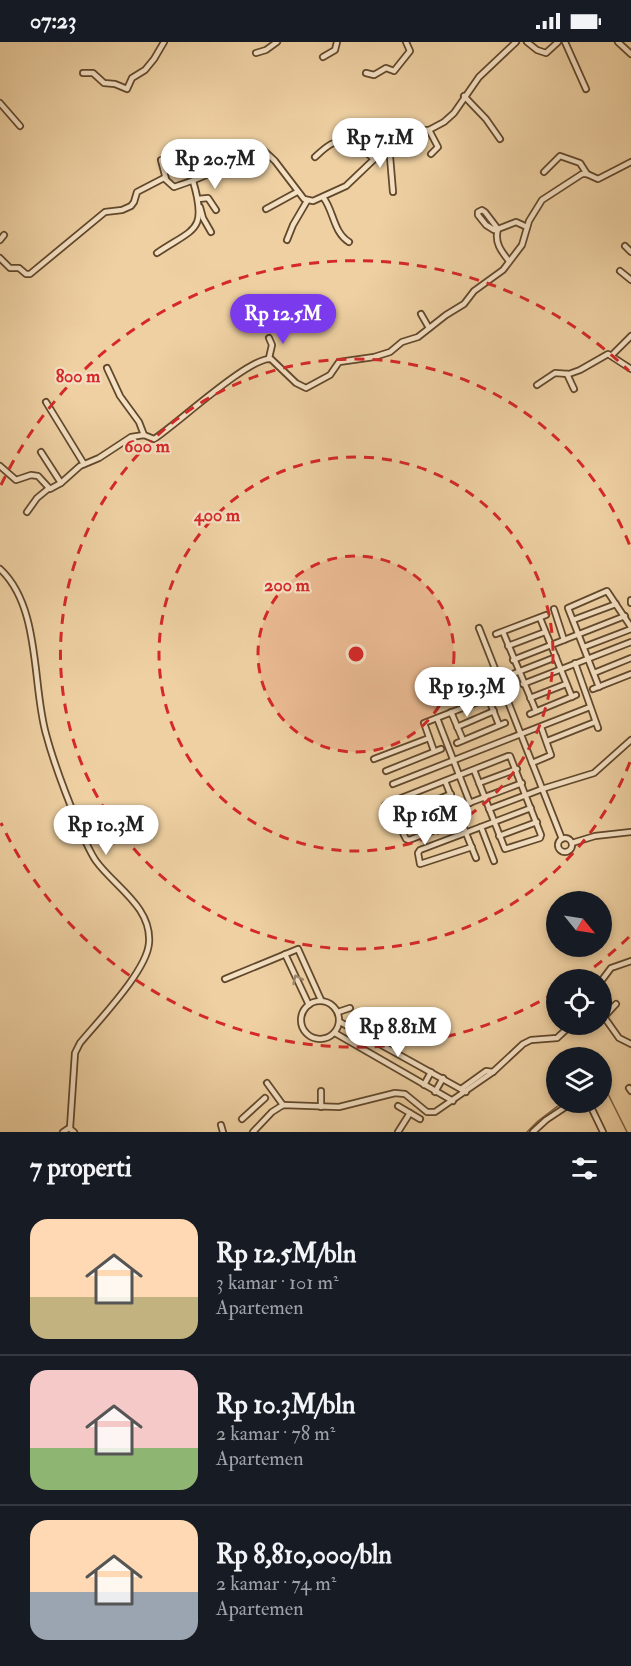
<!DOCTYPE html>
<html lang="id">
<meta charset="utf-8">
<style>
:root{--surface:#171b24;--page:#242831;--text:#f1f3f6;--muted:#9ea1a6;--line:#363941;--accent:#7c3aed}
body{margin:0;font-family:"IM FELL Double Pica",serif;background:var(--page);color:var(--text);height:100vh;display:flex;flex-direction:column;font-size:22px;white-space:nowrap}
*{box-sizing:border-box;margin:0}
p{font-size:20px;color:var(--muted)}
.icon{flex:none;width:33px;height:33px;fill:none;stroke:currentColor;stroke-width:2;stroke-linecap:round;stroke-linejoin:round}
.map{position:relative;height:1090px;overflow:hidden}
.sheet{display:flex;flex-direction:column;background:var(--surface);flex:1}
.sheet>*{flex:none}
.needle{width:39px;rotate:120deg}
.controls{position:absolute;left:546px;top:849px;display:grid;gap:12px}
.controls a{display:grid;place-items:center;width:66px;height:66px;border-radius:50%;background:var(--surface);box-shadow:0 3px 9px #0003;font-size:30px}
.price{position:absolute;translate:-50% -51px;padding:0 14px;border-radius:21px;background:#fff;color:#222;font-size:20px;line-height:39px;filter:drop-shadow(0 2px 3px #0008)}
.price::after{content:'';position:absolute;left:50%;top:36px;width:18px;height:14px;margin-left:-9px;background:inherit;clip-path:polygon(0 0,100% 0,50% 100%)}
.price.selected{background:var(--accent);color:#fff}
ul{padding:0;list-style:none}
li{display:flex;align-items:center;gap:18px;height:150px;padding:0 30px}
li+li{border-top:2px solid var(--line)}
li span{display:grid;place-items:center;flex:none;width:168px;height:120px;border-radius:18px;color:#555}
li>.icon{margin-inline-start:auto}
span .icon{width:72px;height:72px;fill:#fffc;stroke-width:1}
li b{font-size:26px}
h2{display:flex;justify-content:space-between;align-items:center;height:72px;padding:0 30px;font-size:26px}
.status{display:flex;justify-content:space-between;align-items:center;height:42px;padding:0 30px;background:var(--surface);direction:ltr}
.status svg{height:16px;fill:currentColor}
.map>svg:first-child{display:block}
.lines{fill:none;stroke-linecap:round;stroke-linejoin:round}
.stream{stroke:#7c6242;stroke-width:1.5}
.minor-casing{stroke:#61482c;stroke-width:8}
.minor{stroke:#f4e0c3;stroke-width:4.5}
.oneway{stroke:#9d876d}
.ring{fill:none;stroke:#d62828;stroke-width:3;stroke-dasharray:10 8}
.centre{fill:#d62828;stroke:#f4e0c3;stroke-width:3}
.ring-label{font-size:18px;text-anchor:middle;font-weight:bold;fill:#d62828;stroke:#f4e0c3;stroke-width:4.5;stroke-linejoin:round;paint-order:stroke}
</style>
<div class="status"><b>07:23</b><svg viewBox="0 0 49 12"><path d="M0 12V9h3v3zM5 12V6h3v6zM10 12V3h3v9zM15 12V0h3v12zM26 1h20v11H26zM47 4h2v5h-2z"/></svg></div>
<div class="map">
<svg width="631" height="1090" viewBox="0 0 631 1090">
<rect width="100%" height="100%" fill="#eed0a2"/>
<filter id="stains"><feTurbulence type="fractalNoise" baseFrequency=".00333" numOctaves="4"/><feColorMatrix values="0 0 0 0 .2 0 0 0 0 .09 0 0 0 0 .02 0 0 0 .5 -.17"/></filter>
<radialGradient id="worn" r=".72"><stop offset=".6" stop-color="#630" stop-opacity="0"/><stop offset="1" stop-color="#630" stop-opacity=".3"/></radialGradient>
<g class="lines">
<g class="stream">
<polyline points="602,1043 605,1046 627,1090"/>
<polyline points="527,1090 538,1079 563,1060"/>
</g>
<g class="minor-casing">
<g id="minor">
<polyline points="527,0 537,8 546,11 558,0"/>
<polyline points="565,0 586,47"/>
<polyline points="618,0 631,12"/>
<polyline points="256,11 266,8 277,0"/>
<polyline points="323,15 335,8 337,0"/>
<polyline points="83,31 93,31 104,41 115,42 127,47 132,36 145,28 154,17 164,0"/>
<polyline points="366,31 374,33 386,26 394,29 410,9 406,0"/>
<polyline points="464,54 486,77 500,97"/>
<polyline points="0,61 20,84"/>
<polyline points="429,88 438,105 431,112"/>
<polyline points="389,103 393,150"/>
<path d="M315,115C325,106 334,96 347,101L352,98L374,117"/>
<polyline points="161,118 166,137"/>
<polyline points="544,130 560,114 580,121 587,132"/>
<path d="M323,155C334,169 333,190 349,200"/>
<polyline points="198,157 208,156 216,168"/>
<polyline points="200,165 203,176 211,190"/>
<polyline points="266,167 297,150"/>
<polyline points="497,187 494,188 486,183 478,173 478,170 482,168 485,170 498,187"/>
<path d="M498,187C494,200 501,209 509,219"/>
<polyline points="498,187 516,180 527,185"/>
<polyline points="0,198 4,193"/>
<polyline points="287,198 293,183 307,159"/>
<polyline points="625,204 631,210"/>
<path d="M157,211C194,186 208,190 193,139"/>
<path d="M0,216L10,226H19L26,232H30L105,170L122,168L131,164L134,160L137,150L164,136L174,145C205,135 233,123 260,105L275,119L304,157L313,159L346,144L389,103L410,92L422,88H429L444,80L454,71L479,35L516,0"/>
<polyline points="620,229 631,238"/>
<polyline points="421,272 429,286"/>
<polyline points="612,313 631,294"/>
<polyline points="269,316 272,303 269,296"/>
<polyline points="107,326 120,354 139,380 144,393"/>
<polyline points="567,332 574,347"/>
<polyline points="537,343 555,331 569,332 580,328 608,312 631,327"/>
<polyline points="46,360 84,422"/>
<polyline points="41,410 61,441"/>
<path d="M0,424L16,438L31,433L38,434L50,447L61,441L80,424L99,416L131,395L144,393L154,397C176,383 250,314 271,317L296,341L306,346L330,333L339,320L374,315L390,310L402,300L418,295L446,273L464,262L474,249L503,228L522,203L529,179L542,158L582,132H587L598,137L631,120"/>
<polyline points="27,470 37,456 48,447"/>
<path d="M0,527C41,565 32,643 46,692C54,722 66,753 78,782C83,794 89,809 96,819C115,845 152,865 149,901C147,929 98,979 80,1001L75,1011L70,1086"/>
<polyline points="631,558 631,561"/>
<polyline points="554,567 564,598"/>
<polyline points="540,576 572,655"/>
<polyline points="573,578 616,562"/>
<polyline points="479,586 562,797"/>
<polyline points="503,590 536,669"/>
<polyline points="496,592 546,573"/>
<polyline points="508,604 545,590"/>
<polyline points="584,605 631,587"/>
<polyline points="513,618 625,574"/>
<polyline points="575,621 598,686"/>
<polyline points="594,631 631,616"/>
<polyline points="500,637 556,615"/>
<polyline points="523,642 631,600"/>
<polyline points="599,645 568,566 607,549 631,585"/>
<polyline points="593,647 631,632"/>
<polyline points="485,648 499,683"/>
<polyline points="530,656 566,642"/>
<polyline points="451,670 463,698"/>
<polyline points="530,672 576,653"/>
<polyline points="437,676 470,761"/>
<polyline points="457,685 494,669"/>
<polyline points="547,699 595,680"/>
<polyline points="457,701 505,681"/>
<polyline points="434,709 424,681 488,656"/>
<polyline points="374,717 429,696"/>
<polyline points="532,721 551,713 541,685"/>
<polyline points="386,729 441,707"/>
<polyline points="445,739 476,816"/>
<polyline points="479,741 517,727"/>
<polyline points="393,742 590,665"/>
<polyline points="451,752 393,776 385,763 386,762 508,714 510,714 541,793 540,796 505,807 474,728"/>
<polyline points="489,767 542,747 594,731 631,698"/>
<polyline points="461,778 409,798 406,797 402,789 403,786 522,741"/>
<polyline points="481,785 494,819"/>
<polyline points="499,794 537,780"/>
<circle cx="565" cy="803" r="7"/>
<polyline points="572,801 595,794 631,790"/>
<polyline points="472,805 420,822 418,811 420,808 531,766"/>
<polyline points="285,912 309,963"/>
<polyline points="225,937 298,907 321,958"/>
<polyline points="602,938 611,926 631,919"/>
<circle cx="320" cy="978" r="19"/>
<polyline points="338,970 350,966"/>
<polyline points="602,972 619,996 631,1002"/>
<polyline points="604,975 616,962"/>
<polyline points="340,980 466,1050"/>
<polyline points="335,991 453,1059"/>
<polyline points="267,1041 283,1063"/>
<polyline points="424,1043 431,1030"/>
<polyline points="629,1046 631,1049"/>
<polyline points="461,1047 486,1029 493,1030"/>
<polyline points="321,1049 321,1065"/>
<polyline points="435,1050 443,1036"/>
<polyline points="586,1060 590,1063 603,1090"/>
<polyline points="398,1064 420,1077"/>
<polyline points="242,1077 265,1056"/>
<polyline points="221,1083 223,1090"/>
<polyline points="63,1090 69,1086 74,1090"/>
<polyline points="253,1090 272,1070 283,1063 339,1065 395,1051 405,1052 427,1070 435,1070 493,1030 523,1002 531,998 557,996 572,982"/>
<polyline points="398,1090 410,1071"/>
<polyline points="533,1090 546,1078 573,1060"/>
</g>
</g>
<use href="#minor" class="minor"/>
</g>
<defs><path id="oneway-chevron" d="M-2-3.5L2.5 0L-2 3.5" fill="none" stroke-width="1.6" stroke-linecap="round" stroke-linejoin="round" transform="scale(1.5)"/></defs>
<use class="oneway" href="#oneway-chevron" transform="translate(297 937) rotate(-115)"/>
<circle cx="356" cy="612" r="98" fill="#d62828" fill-opacity=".12"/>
<g class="ring">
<circle cx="356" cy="612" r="98"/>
<circle cx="356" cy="612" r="197"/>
<path d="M630 720A295 295 0 1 1 630 504"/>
<path d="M629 895A393 393 0 0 1 579 936M555 951A393 393 0 0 1 1 781M1 443A393 393 0 0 1 629 329"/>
</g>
<circle cx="356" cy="612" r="9" class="centre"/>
<g class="ring-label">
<text x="78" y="340">800 m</text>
<text x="147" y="410">600 m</text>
<text x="217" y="479">400 m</text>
<text x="287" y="549">200 m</text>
</g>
<rect width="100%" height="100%" filter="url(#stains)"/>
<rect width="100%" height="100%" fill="url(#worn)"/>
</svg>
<div class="controls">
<a><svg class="needle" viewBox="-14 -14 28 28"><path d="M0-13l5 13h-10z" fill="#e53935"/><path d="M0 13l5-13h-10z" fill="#9ea1a6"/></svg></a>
<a><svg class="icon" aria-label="locate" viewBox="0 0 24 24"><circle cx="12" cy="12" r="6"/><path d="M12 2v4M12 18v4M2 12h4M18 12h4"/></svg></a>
<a><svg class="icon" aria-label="layers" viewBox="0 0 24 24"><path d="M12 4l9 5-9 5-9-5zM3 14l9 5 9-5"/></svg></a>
</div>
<b class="price" style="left:380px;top:127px">Rp 7.1M</b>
<b class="price" style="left:215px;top:148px">Rp 20.7M</b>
<b class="price selected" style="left:283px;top:303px">Rp 12.5M</b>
<b class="price" style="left:467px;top:676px">Rp 19.3M</b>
<b class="price" style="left:425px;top:804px">Rp 16M</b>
<b class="price" style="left:106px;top:814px">Rp 10.3M</b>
<b class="price" style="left:398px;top:1016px">Rp 8.81M</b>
</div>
<section class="sheet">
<h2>7 properti<svg class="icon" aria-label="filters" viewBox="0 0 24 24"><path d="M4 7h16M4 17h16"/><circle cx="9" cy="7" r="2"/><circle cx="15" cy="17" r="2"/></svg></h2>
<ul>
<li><span style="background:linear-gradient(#ffd9b3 65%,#c2b280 0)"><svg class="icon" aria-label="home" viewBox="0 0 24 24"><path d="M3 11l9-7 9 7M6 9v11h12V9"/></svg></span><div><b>Rp 12.5M/bln</b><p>3 kamar · 101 m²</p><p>Apartemen</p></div></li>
<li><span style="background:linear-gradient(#f6c9c9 65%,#8fb573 0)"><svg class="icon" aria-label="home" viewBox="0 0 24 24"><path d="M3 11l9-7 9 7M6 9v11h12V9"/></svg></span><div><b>Rp 10.3M/bln</b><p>2 kamar · 78 m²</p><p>Apartemen</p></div></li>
<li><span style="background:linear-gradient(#ffd9b3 60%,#9aa5b1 0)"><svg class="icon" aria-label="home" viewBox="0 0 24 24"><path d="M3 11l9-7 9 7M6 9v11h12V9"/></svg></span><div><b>Rp 8,810,000/bln</b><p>2 kamar · 74 m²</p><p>Apartemen</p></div></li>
</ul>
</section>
